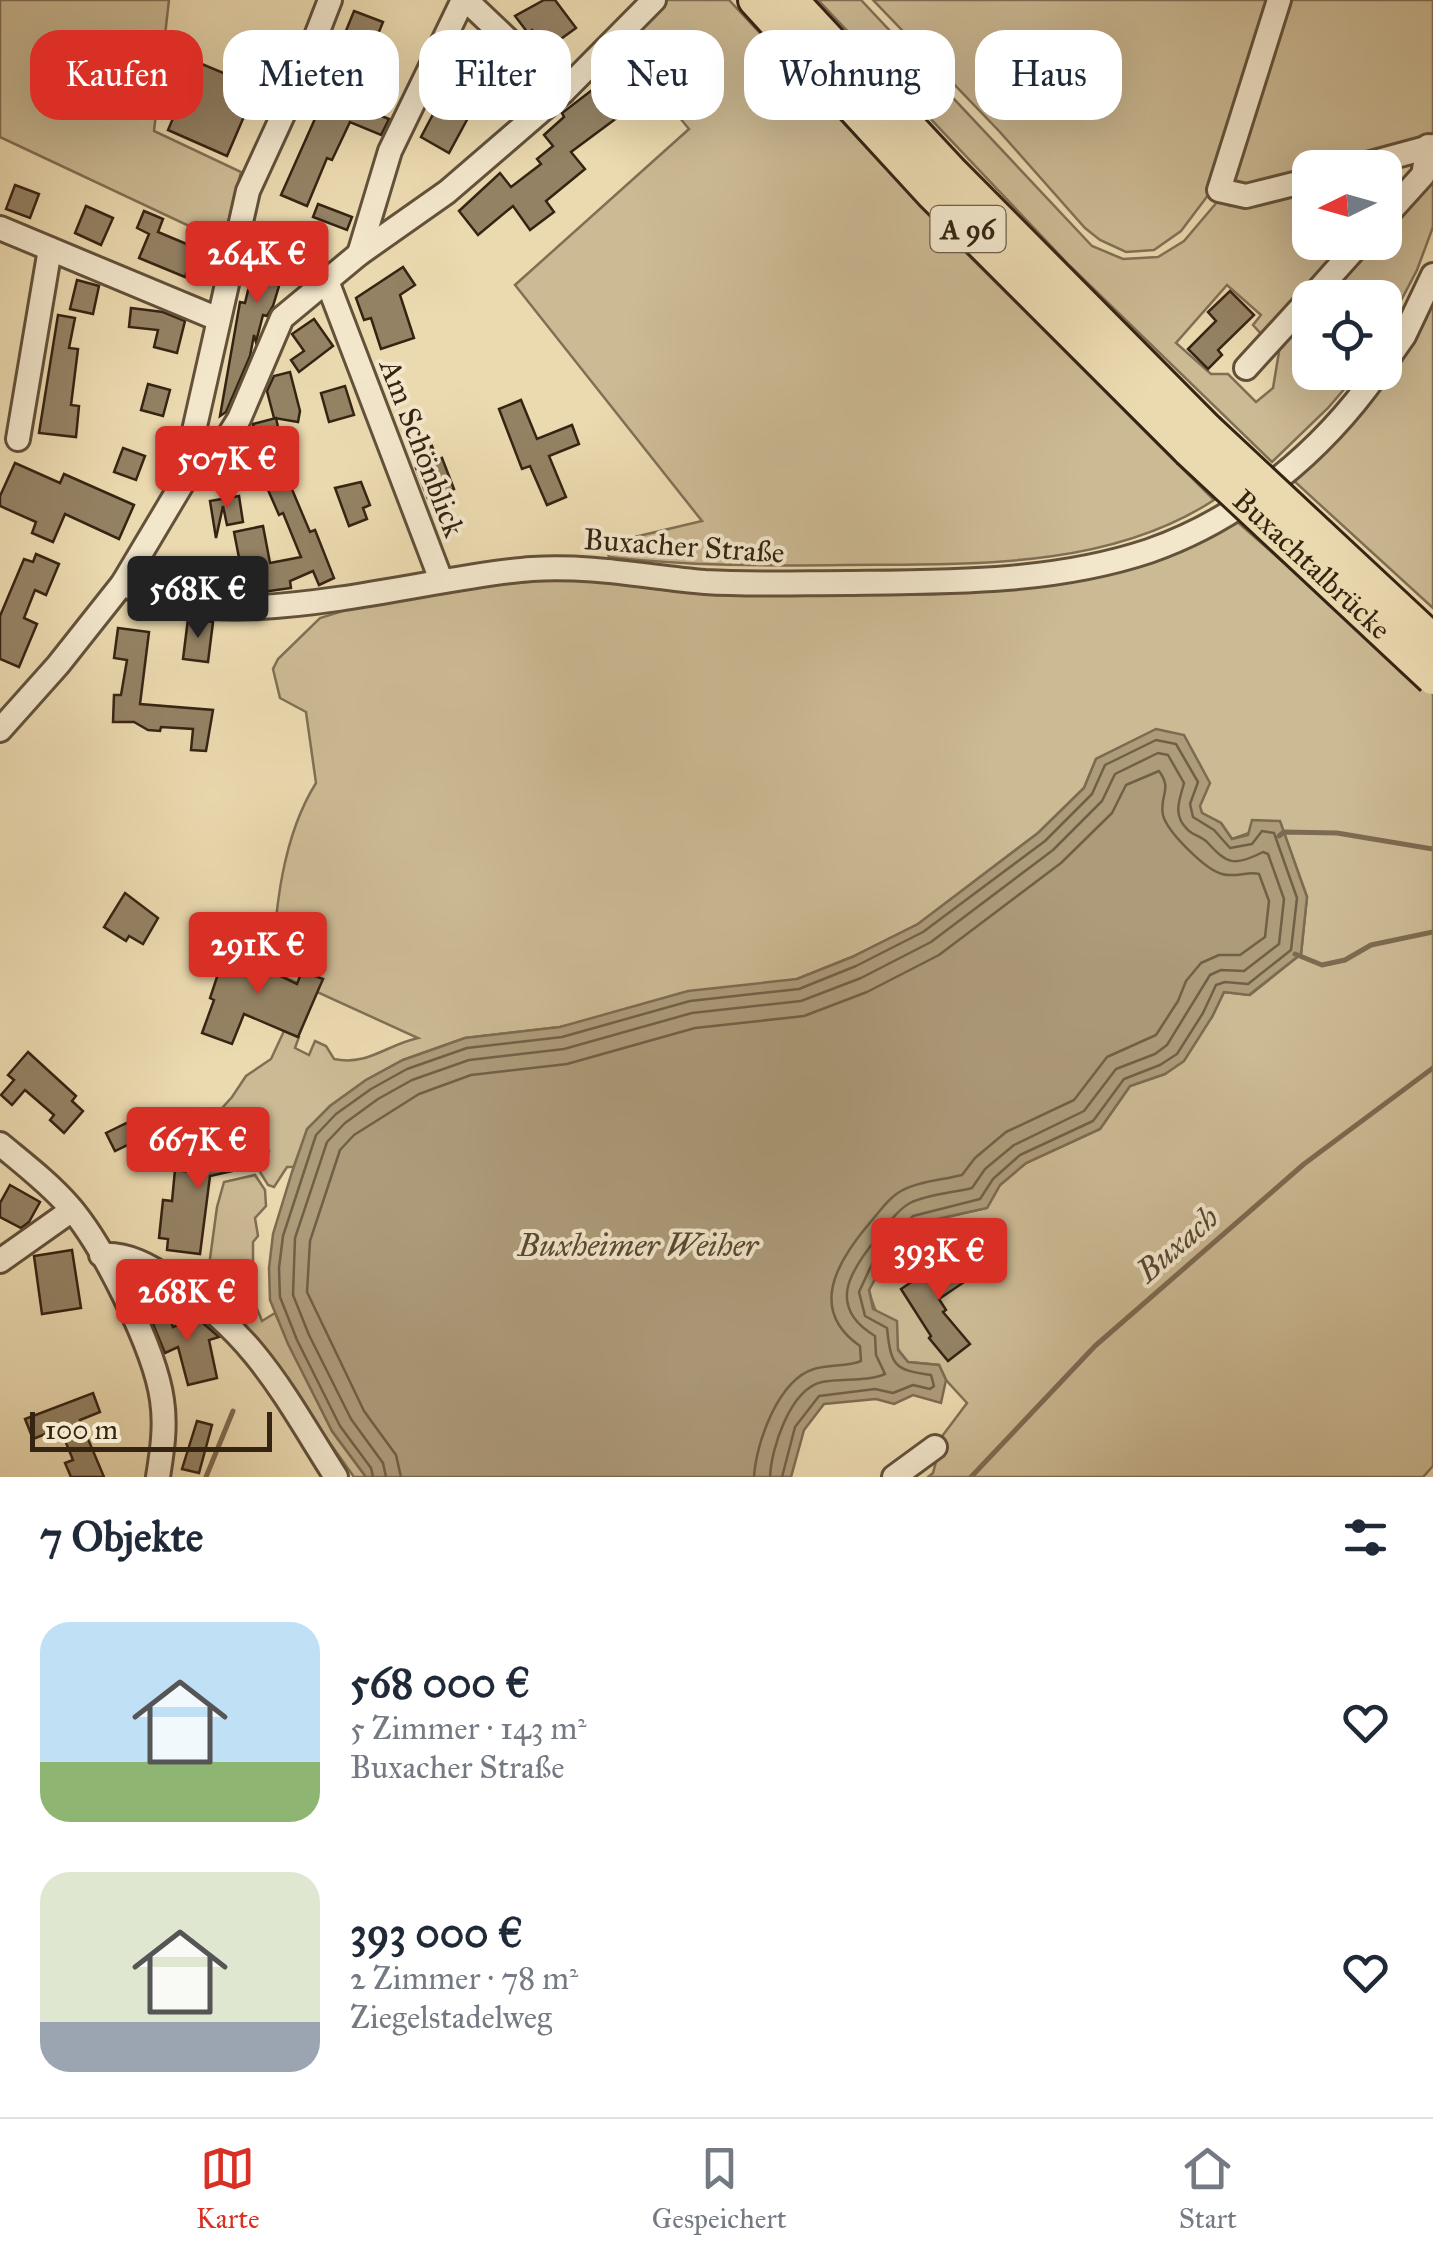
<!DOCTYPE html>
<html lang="de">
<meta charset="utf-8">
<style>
:root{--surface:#fff;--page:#f2f2f3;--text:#1f2937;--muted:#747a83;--line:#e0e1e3;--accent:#d93025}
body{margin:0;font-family:"IM FELL Great Primer",serif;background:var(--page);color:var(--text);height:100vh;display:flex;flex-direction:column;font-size:38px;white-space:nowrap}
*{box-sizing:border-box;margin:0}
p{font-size:32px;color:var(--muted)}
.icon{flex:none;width:55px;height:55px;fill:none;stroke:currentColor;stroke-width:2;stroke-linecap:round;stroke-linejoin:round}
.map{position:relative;height:1477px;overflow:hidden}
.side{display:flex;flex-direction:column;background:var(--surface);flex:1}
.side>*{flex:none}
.banner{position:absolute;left:30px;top:30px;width:1375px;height:90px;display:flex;gap:20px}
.needle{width:65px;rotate:265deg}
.buttons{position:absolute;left:1292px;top:150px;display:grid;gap:20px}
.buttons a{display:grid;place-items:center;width:110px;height:110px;border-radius:20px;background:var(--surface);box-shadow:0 10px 40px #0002;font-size:50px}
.scale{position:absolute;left:30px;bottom:25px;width:242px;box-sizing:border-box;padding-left:10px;border:5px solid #362413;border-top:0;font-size:28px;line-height:35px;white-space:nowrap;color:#362413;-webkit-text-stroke:8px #f2e6cb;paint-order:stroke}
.price{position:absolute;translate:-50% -85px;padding:0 22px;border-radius:10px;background:var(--accent);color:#fff;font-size:32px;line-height:65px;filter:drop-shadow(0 2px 5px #0008)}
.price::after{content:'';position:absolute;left:50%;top:60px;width:30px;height:22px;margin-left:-15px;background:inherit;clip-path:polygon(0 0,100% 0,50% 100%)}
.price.selected{background:#222;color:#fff}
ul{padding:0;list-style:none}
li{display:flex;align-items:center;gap:30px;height:250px;padding:0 40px}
li span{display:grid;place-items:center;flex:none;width:280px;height:200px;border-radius:30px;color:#555}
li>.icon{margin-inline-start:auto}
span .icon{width:120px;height:120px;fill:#fffc;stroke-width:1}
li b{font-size:42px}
h2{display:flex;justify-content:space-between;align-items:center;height:120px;padding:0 40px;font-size:42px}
.chip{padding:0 35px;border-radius:30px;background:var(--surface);box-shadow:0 10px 40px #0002;font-size:35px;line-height:90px}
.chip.selected{background:var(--accent);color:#fff}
.tabs{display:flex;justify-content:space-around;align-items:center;height:140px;border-top:2px solid var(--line);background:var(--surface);font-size:28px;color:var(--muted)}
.tabs a{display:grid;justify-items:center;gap:5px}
.tabs .selected{color:var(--accent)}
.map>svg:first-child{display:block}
.green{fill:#ccba94;stroke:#816f54;stroke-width:2.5}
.water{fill:#ad9b7a;stroke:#7d6b51;stroke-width:2.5}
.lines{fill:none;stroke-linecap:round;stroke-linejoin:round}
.shore{stroke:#726046;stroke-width:2.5}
.stream{stroke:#7d6b51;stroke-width:5}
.building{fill:#948264;stroke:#362413;stroke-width:2.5}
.minor-casing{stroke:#63513a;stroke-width:28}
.highway-casing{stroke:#362413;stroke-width:38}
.minor{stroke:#f2e6cb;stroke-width:22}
.highway{stroke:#ebd9af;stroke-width:32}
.highway-bridge-casing{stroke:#362413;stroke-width:38;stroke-linecap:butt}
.highway-bridge{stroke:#ebd9af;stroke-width:32}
.labels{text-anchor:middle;stroke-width:8;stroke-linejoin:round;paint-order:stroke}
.shield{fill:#f2e6cb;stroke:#6e5e4a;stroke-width:2.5}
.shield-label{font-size:28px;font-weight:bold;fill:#362413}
.street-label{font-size:30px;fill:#362413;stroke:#f2e6cb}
.water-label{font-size:32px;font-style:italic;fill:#5a4832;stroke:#f2e6cb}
</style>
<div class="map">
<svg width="1433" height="1477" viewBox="0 0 1433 1477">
<rect width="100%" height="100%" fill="#ebd9af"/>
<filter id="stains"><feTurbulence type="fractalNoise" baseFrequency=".002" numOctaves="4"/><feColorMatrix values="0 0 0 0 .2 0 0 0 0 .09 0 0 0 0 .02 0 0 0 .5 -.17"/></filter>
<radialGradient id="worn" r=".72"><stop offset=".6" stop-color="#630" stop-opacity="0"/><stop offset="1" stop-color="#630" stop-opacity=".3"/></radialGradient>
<g class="green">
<polygon points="0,0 169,0 154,131 241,172 223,242 0,137"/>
<path d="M663,0H729L952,239L1214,500C1107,570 968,564 845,565C766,566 688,566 609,557L605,544L702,521L515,285L689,129L620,45Z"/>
<polygon points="818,0 861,0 1092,246 1123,259 1158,257 1184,241 1218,201 1230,206 1310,185 1310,242 1353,243 1263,336 1253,325 1261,315 1227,285 1176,343 1211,374 1228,374 1256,402 1273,388 1281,340 1310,305 1310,372 1358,373 1328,408 1272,462 1069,265"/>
<polygon points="873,0 1275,0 1215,186 1181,231 1154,250 1126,252 1100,240 1085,228 999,131"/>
<polygon points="1282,0 1433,0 1433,139 1338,167 1310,168 1310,176 1251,192 1229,180"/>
<polygon points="1433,158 1433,227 1417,270 1385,331 1385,298 1316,298 1367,243 1385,242 1385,224"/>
<polygon points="1433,299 1433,608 1293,480 1371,399 1405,352"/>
<path d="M1234,519L1433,694V1466L1423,1477H928L933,1473L943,1435L967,1403L946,1380L939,1365L908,1362C890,1340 875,1317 869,1290L880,1270L920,1223L987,1208L1000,1185L1026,1163L1100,1129L1130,1086L1165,1074L1212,1017L1224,992L1250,995L1301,954L1307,897L1280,822L1232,839L1221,823L1202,813L1156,730L1096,759L1084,788L1038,833L918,924L852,957L797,979L560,1027L465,1038L403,1060L366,1080L330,1106L308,1129L294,1167H287L274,1187L268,1185L260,1172L269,1151L243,1137L217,1142L215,1135L194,1139L232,1097L246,1076L271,1059L284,1031L299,1037L295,1048L309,1055L315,1041L326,1046L334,1059C368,1066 386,1045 418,1038L271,971C276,908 282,837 316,783L306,712L280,698L273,669L278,659L320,618L372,602L474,583L574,578L680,592L734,594L1040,586L1129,568Z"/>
<polygon points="255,1175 265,1190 266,1206 255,1218 258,1236 253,1242 253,1299 262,1321 275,1313 332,1431 366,1477 354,1477 261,1346 167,1265 205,1268 209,1266 217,1207 224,1182"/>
</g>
<polygon class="water" points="1156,729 1184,735 1210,783 1200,806 1202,813 1221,823 1232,839 1248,835 1252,820 1280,821 1307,897 1301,954 1249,995 1224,992 1212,1017 1184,1061 1165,1074 1130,1086 1100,1129 1026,1163 1000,1185 987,1208 920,1223 880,1270 869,1290 873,1309 897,1321 898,1350 908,1362 939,1365 946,1380 941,1403 913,1395 894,1404 876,1399 824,1404 804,1430 791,1477 366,1477 332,1431 288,1344 270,1300 269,1268 273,1234 292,1172 307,1129 330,1106 366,1080 403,1060 465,1038 560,1027 688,991 797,979 852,957 918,924 1038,833 1084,788 1096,759"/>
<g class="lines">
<g class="shore">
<path d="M373,1477L371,1468L340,1426L297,1340L280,1297L279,1268L283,1236L316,1135L336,1114L371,1089L407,1069L467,1048L562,1037L690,1001L799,989L856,966L923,932L1045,841L1092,794L1105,765L1156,740L1176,744L1198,782L1190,804L1193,817L1214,830L1230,848L1252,844L1262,831L1274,833L1297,898L1291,950L1248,984L1225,982L1216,985L1203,1013L1177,1054L1160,1065L1124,1079L1093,1121L1020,1155L993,1179L980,1199L913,1216L872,1264L859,1292L865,1316L887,1328C891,1366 894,1370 931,1375L934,1386L930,1389L913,1385L893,1393L875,1389L819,1396L795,1427L782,1477"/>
<path d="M386,1477L383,1463L351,1419L309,1335L293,1295L295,1238L327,1142L345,1123L378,1099L412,1080L469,1060L564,1049L692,1013L801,1001L861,978L931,942L1053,850L1102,801L1115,774L1158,753L1168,755L1184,783C1180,799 1172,814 1187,829C1192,835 1201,836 1207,842C1227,864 1234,867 1263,852L1268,854L1284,899L1279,944L1244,971L1221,970L1210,975L1167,1045L1155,1054L1116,1069L1084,1111L1014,1145L985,1169L972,1188C953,1193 928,1194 910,1203C897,1210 886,1227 877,1238C849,1272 827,1307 875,1336L876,1355L885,1374C867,1382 842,1378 822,1382C790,1389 771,1449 770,1477"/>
<path d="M401,1477L396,1455L364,1411L307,1292L310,1241L340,1150L354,1135L419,1094L471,1075L567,1064L695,1028L804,1016L867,992L939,955L1061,863L1112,813L1126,785L1159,771C1173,790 1159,795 1163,815C1167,832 1206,870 1222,874C1235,878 1248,871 1259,874L1269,901L1265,937L1240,955H1219L1201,963L1186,981L1178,1001L1156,1035L1107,1057L1074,1100L1006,1132L975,1158L962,1175C943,1180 919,1181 901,1191C888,1198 878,1214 868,1225C837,1262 808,1310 860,1346L861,1361C847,1367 829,1364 814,1369C778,1380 756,1443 754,1477"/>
</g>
<g class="stream">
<polyline points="1279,836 1284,832 1337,833 1433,849"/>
<polyline points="1295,954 1322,965 1345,960 1371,945 1433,932"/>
<polyline points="206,1477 233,1411"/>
<polyline points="971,1477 1095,1346 1304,1164 1433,1068"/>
</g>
</g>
<g class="building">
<polygon points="544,0 555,0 576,28 547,49 532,30 528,33 515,16"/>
<polygon points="354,11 383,22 360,79 366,81 356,106 389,119 381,135 350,122 332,160 327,158 307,206 281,195 318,112 322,114 348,51 339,48"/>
<polygon points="476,35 503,56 466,115 469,116 449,153 421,137 450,82 448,80"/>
<polygon points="197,62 264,90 253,117 245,114 227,156 168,130"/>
<polygon points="622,67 645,97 571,152 585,169 546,201 554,212 530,230 513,206 478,235 459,211 500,173 511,187 541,164 537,159 553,146 544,135 564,117 562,113"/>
<polygon points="15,185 39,194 30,218 6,209"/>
<polygon points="318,204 352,217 347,230 313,217"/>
<polygon points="86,206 113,218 101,245 75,233"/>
<polygon points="144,211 163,219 158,232 189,245 194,232 208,238 202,252 195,250 185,277 139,258 149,234 137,228"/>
<polygon points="267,227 293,233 285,266 273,306 267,316 263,315 256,342 254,335 250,356 226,412 220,416 240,302 245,303 251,278 254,279"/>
<polygon points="403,267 415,285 400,295 414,338 381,349 371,318 364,320 356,298"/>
<polygon points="77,280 99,286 93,314 70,309"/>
<polygon points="1230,291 1254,315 1218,350 1222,355 1208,369 1188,349 1216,321 1208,312"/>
<polygon points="131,308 163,312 185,321 177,353 154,347 158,330 129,327"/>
<polygon points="58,315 75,318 69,348 78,349 71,405 79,406 76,437 39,433"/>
<polygon points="314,319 333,346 299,372 291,360 304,351 292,334"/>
<polygon points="290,372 300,411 298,422 274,418 267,391 274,376"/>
<polygon points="148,384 170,390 163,416 141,410"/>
<polygon points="345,386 354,415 329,422 321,393"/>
<polygon points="521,400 537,439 572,425 579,444 549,456 566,497 547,505 530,466 522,469 499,409"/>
<polygon points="276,418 285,459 280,461 310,532 315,530 334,578 319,585 313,571 290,581 291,588 262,592 260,579 240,583 237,567 241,568 234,532 263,526 270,563 301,557 283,513 279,515 258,467 241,474 234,456 258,446 253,424"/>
<polygon points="432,446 437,460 442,458 454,489 428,499 416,468 422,466 417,452"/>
<polygon points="123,448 145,456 136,480 114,472"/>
<polygon points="15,463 60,483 64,474 134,505 119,539 65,514 53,542 32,533 36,522 0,506 0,496"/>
<polygon points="361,482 370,505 363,508 367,519 349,526 335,488"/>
<polygon points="239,496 243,522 227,525 223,506 216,538 210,501"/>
<polygon points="36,554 59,564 46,595 35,590 24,618 37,624 19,667 0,659 0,616 24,559 33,562"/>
<polygon points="190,559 213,563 208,588 186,584"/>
<polygon points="188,619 213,622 208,662 183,659"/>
<polygon points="118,628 149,632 140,704 213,710 206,751 191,750 193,729 161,727 160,731 148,730 134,722 113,722 114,695 121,695 127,660 114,658"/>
<polygon points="125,893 158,918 143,944 129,936 126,941 104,927"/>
<polygon points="233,945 265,956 262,967 297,984 302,971 323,979 298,1037 244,1014 232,1044 202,1033 214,1000 210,998 219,971 224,973"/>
<polygon points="28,1052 76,1096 72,1101 83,1111 64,1133 50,1120 54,1115 25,1090 12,1105 1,1095 14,1080 8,1075"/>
<polygon points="141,1116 150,1134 115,1151 106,1133"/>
<polygon points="215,1135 217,1142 243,1136 250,1167 210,1176 200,1254 167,1250 168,1239 159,1238 163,1200 172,1201 175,1170 199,1173 190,1140"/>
<polygon points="10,1185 40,1202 29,1222 21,1228 0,1217 0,1203"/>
<polygon points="72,1250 81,1308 42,1314 34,1256"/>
<polygon points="957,1251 973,1276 939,1299 946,1310 943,1312 970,1344 948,1361 929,1338 931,1336 901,1289"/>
<polygon points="164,1304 173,1327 196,1317 219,1337 209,1340 217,1378 188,1385 178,1347 165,1353 148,1312"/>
<polygon points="93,1393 100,1412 80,1420 104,1477 71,1477 65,1463 73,1460 60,1428 33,1439 25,1419"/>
<polygon points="197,1421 212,1425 199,1473 182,1469"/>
</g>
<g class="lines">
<g class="minor-casing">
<g id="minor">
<polyline points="466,0 563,92"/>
<polyline points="1279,0 1219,190 1246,196 1310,180"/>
<polyline points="1352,168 1433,146"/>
<polyline points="1385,217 1423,175 1428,146"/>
<polyline points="0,228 218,319"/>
<polyline points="359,254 390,151 463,0"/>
<polyline points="327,281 441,580"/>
<polyline points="1311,298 1361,242"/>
<polyline points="1385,363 1404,336 1433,275"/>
<polyline points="1246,368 1310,298"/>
<polyline points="18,439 50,249"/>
<polyline points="189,463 206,464 216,456 239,419 282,318 359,254 447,192 563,92 654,0"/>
<path d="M123,583C216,643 424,576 532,569C591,565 647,577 705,582C753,585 801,583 849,583C949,582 1053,583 1149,551C1241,519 1322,452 1378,372"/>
<polyline points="0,730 58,665 123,583 182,484 248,191 299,80 330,0"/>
<path d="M0,1144C24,1164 49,1183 69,1206C103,1245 155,1349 162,1400C166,1426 162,1452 158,1477"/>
<path d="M101,1255C128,1253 150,1266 172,1281C256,1335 285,1397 336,1477"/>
<polyline points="0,1261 72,1210"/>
<polyline points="894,1477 935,1447"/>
</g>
</g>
<g class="highway-casing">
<g id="highway">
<polyline points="755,0 932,193 1189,450"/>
<polyline points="791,0 950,171 1207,430"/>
</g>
</g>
<use href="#minor" class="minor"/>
<use href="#highway" class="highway"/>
<g class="highway-bridge-casing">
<g id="highway-bridge">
<polyline points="1207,430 1433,641"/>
<path id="s1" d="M1189,450L1433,678"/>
</g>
</g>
<use href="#highway-bridge" class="highway-bridge"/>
</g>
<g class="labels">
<rect class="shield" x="930.5" y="206" width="75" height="46" rx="8"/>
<g class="shield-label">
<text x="968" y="239">A 96</text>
</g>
<g class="street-label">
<text transform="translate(422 448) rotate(69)" y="10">Am Schönblick</text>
<text transform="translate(684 546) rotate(4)" y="10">Buxacher Straße</text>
<text dy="10" stroke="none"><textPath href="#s1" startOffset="168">Buxachtalbrücke</textPath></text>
</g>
<g class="water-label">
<text transform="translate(1177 1244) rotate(-41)" y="11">Buxach</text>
<text x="638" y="1256">Buxheimer Weiher</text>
</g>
</g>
<rect width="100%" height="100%" filter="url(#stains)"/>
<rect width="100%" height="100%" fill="url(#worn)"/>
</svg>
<div class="buttons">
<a><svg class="needle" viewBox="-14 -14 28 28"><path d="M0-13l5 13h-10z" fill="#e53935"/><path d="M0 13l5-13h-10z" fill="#747a83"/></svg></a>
<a><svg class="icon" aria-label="locate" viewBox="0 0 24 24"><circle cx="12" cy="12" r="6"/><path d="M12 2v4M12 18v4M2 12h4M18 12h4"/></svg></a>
</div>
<div class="scale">100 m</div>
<b class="price" style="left:257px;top:306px">264K €</b>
<b class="price" style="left:227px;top:511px">507K €</b>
<b class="price selected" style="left:198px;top:641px">568K €</b>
<b class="price" style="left:258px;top:997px">291K €</b>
<b class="price" style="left:198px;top:1192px">667K €</b>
<b class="price" style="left:939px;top:1303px">393K €</b>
<b class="price" style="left:187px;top:1344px">268K €</b>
<div class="banner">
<a class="chip selected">Kaufen</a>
<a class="chip">Mieten</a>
<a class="chip">Filter</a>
<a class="chip">Neu</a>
<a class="chip">Wohnung</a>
<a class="chip">Haus</a>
</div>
</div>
<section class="side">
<h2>7 Objekte<svg class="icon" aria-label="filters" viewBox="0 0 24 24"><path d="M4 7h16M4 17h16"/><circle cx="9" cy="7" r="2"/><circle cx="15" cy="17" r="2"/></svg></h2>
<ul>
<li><span style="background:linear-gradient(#bfe0f5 70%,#8fb573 0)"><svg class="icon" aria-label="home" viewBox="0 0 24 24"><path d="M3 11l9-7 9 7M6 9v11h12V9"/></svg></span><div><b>568 000 €</b><p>5 Zimmer · 143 m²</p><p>Buxacher Straße</p></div><svg class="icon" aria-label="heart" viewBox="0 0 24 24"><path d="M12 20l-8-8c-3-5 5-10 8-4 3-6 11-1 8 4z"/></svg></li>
<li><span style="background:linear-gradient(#dfe7d0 75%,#9aa5b1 0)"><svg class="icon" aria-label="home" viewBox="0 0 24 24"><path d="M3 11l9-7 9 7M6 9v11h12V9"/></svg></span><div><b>393 000 €</b><p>2 Zimmer · 78 m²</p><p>Ziegelstadelweg</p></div><svg class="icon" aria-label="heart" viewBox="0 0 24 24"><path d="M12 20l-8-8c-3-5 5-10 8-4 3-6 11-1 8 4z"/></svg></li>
</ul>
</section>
<nav class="tabs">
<a class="selected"><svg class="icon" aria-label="map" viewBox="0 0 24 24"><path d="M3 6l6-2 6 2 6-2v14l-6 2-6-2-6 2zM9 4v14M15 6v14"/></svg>Karte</a>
<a><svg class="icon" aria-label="saved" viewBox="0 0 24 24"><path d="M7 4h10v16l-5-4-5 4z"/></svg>Gespeichert</a>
<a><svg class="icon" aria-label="home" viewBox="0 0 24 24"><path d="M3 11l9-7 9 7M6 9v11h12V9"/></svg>Start</a>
</nav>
